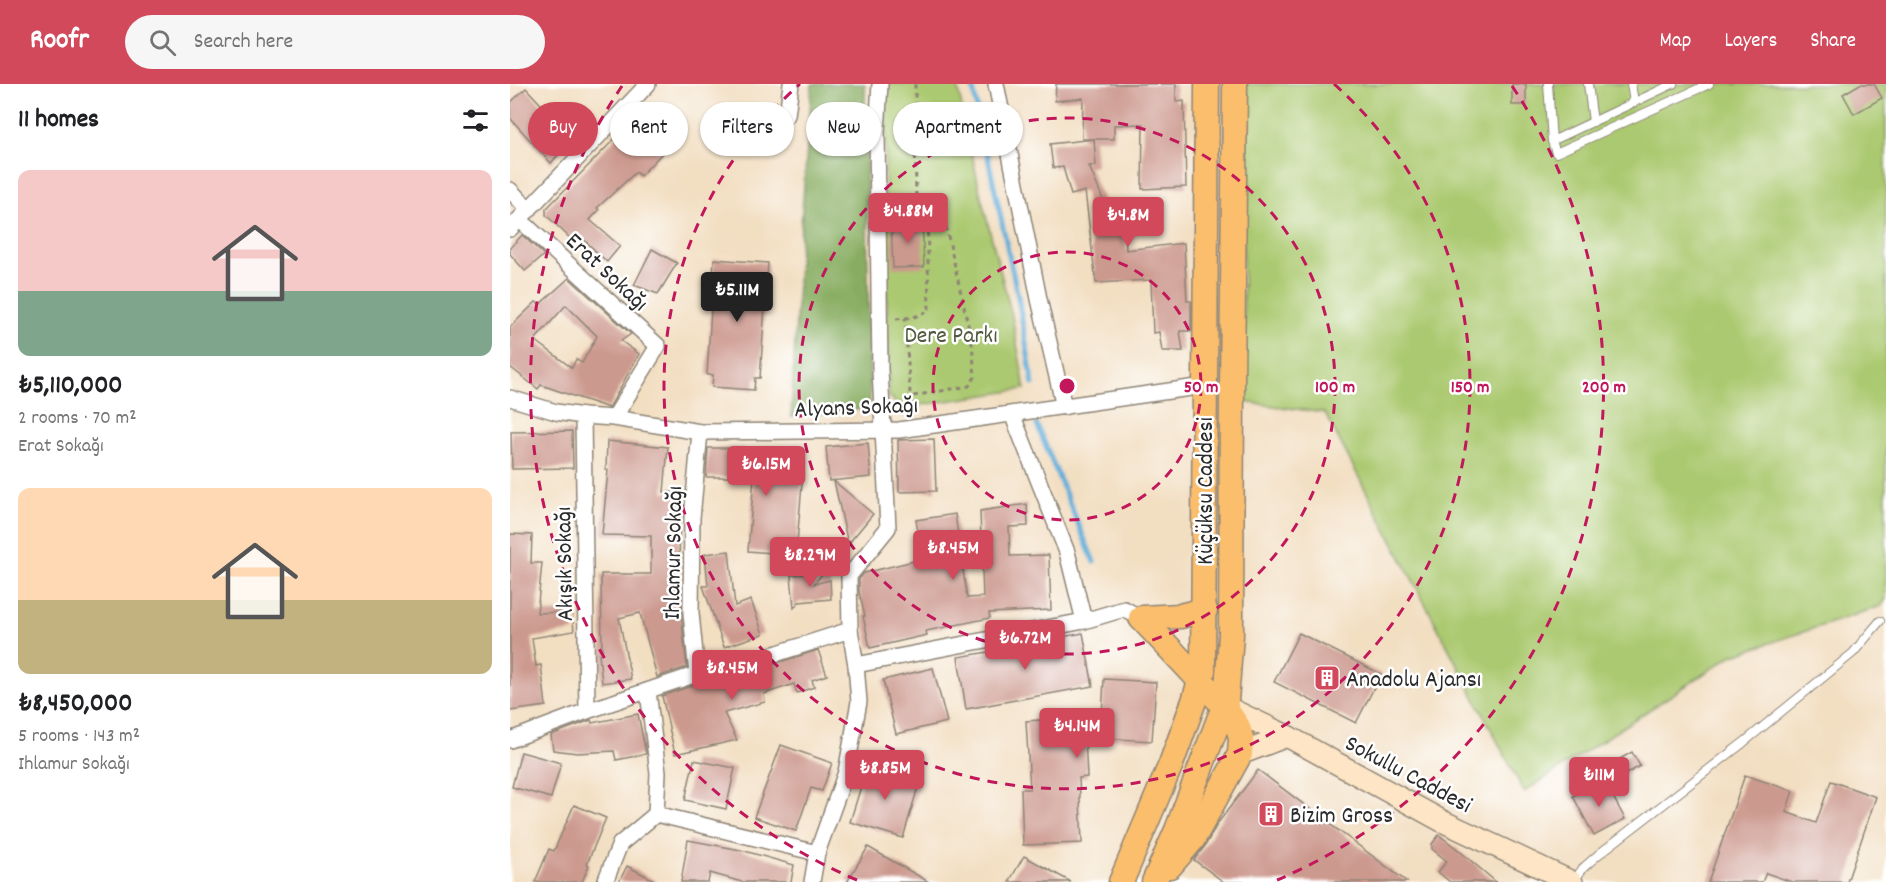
<!DOCTYPE html>
<meta charset="utf-8">
<style>
:root{--surface:#fff;--page:#f6f6f6;--text:#202124;--muted:#757577;--accent:#d1495b}
body{margin:0;font-family:Dekko,sans-serif;background:var(--page);color:var(--text);height:100vh;display:flex;flex-direction:column;font-size:22px;white-space:nowrap}
*{box-sizing:border-box;margin:0}
p{font-size:20px;color:var(--muted)}
.icon{flex:none;width:33px;height:33px;fill:none;stroke:currentColor;stroke-width:2;stroke-linecap:round;stroke-linejoin:round}
.map{position:relative;flex:1;overflow:hidden}
.panel{display:flex;flex-direction:column;background:var(--surface);width:510px}
.panel>*{flex:none}
.banner{position:absolute;left:18px;top:18px;width:570px;height:54px;display:flex;gap:12px}
.price{position:absolute;translate:-50% -51px;padding:0 14px;border-radius:6px;background:var(--accent);color:#fff;font-size:20px;line-height:39px;filter:drop-shadow(0 2px 3px #0008)}
.price::after{content:'';position:absolute;left:50%;top:36px;width:18px;height:14px;margin-left:-9px;background:inherit;clip-path:polygon(0 0,100% 0,50% 100%)}
.price.on{background:#222;color:#fff}
ul{padding:0;list-style:none}
li{display:grid;align-content:center;gap:12px;height:318px;padding:0 18px}
li span{display:grid;place-items:center;height:186px;border-radius:12px;color:#555}
li>.icon{margin-inline-start:auto}
span .icon{width:108px;height:108px;fill:#fffc;stroke-width:1}
li b{font-size:26px}
h2{display:flex;justify-content:space-between;align-items:center;height:72px;padding:0 18px;font-size:26px}
.chip{padding:0 21px;border-radius:27px;background:var(--surface);box-shadow:0 2px 4px #0004;font-size:21px;line-height:54px}
.chip.on{background:var(--accent);color:#fff}
header{display:flex;align-items:center;gap:36px;box-sizing:border-box;height:84px;padding:0 30px;background:var(--accent);color:#fff}
header strong{font-size:28px}
nav{display:flex;gap:33px;margin-inline-start:auto;font-size:21px}
.search{width:420px;height:54px;background:var(--page);display:flex;align-items:center;gap:15px;box-sizing:border-box;padding:0 21px;border-radius:33px;color:var(--muted);font-size:22px}
main{display:flex;flex:1;min-height:0}
.map>svg:first-child{display:block}
.green{fill:#abc970;stroke:#6b7a4e;stroke-width:1.5}
.forest{fill:#88ad62;stroke:#5a6c46;stroke-width:1.5}
.lines{fill:none;stroke-linecap:round;stroke-linejoin:round}
.stream{stroke:#5fadd9;stroke-width:5}
.building{fill:#cc998e;fill-rule:evenodd}
.lane-casing{stroke:#8e8476;stroke-width:10}
.street-casing{stroke:#8e8476;stroke-width:18}
.secondary-casing{stroke:#8e8476;stroke-width:24}
.primary-casing{stroke:#8e8476;stroke-width:27}
.path{stroke:#8e8476;stroke-width:3;stroke-dasharray:4.5 4.5;stroke-linecap:butt}
.lane{stroke:#fff;stroke-width:8}
.street{stroke:#fff;stroke-width:15}
.secondary{stroke:#fde5c5;stroke-width:21}
.primary{stroke:#fabe6d;stroke-width:24}
.ring{fill:none;stroke:#c2185b;stroke-width:3;stroke-dasharray:10 8}
.labels{text-anchor:middle;stroke-width:5;stroke-linejoin:round;paint-order:stroke}
.street-label{font-size:24px;fill:#2b2b2b;stroke:#fff}
.park-label{font-size:24px;fill:#515a40;stroke:#fff}
.poi-label{font-size:24px;fill:#2b2b2b;stroke:#fff;text-anchor:start}
.centre{fill:#c2185b;stroke:#fff;stroke-width:3}
.ring-label{font-size:18px;text-anchor:middle;font-weight:bold;fill:#c2185b;stroke:#fff;stroke-width:5;stroke-linejoin:round;paint-order:stroke}
</style>
<header>
<strong>Roofr</strong>
<div class="search"><svg class="icon" aria-label="search" viewBox="0 0 24 24"><circle cx="10" cy="10" r="6"/><path d="M15 15l6 6"/></svg>Search here</div>
<nav><a>Map</a><a>Layers</a><a>Share</a></nav>
</header>
<main>
<section class="panel">
<h2>11 homes<svg class="icon" aria-label="filters" viewBox="0 0 24 24"><path d="M4 7h16M4 17h16"/><circle cx="9" cy="7" r="2"/><circle cx="15" cy="17" r="2"/></svg></h2>
<ul>
<li><span style="background:linear-gradient(#f6c9c9 65%,#7fa58c 0)"><svg class="icon" aria-label="home" viewBox="0 0 24 24"><path d="M3 11l9-7 9 7M6 9v11h12V9"/></svg></span><div><b>₺5,110,000</b><p>2 rooms · 70 m²</p><p>Erat Sokağı</p></div></li>
<li><span style="background:linear-gradient(#ffd9b3 60%,#c2b280 0)"><svg class="icon" aria-label="home" viewBox="0 0 24 24"><path d="M3 11l9-7 9 7M6 9v11h12V9"/></svg></span><div><b>₺8,450,000</b><p>5 rooms · 143 m²</p><p>Ihlamur Sokağı</p></div></li>
</ul>
</section>
<div class="map">
<svg width="1376" height="798" viewBox="0 0 1376 798">
<rect width="100%" height="100%" fill="#fff"/>
<filter id="ink" filterUnits="userSpaceOnUse"><feTurbulence type="fractalNoise" baseFrequency=".0167" numOctaves="2"/><feDisplacementMap in="SourceGraphic" scale="12" xChannelSelector="R" yChannelSelector="G"/><feConvolveMatrix kernelMatrix="1 2 1 2 8 2 1 2 1" color-interpolation-filters="sRGB"/></filter>
<filter id="wash" filterUnits="userSpaceOnUse"><feTurbulence type="fractalNoise" baseFrequency=".008" numOctaves="4" result="noise"/><feDisplacementMap in="SourceGraphic" scale="24" xChannelSelector="R" yChannelSelector="G"/><feGaussianBlur stdDeviation="1.35" result="paint"/><feColorMatrix in="noise" values="0 0 0 0 0 0 0 0 0 0 0 0 0 0 0 0 0 1.4 0 .05"/><feComposite in="paint" operator="in"/></filter>
<g filter="url(#wash)">
<rect width="100%" height="100%" fill="#f2dec1"/>
<g class="green">
<polygon points="376,0 447,0 471,113 502,232 515,305 398,323 389,322 379,312 375,127"/>
<polygon points="732,0 1376,0 1376,515 1371,522 1221,572 1014,708 815,329 734,318"/>
</g>
<polygon class="forest" points="302,0 355,0 360,324 281,333 291,140"/>
<g class="lines">
<g class="stream">
<polyline points="462,0 508,213 523,300"/>
<polyline points="527,341 584,478"/>
</g>
</g>
<g id="blocks">
<g class="building">
<polygon points="546,0 666,0 666,18 674,17 676,103 632,105 633,40 604,41 604,55 572,55 573,14 545,17"/>
<rect x="1002" y="0" width="14" height="21"/>
<polygon points="1350,0 1364,0 1372,14 1344,30 1333,10"/>
<polygon points="16,4 38,28 37,30 62,55 41,79 0,34 0,19"/>
<polygon points="124,35 157,64 130,92 126,88 87,124 89,126 80,136 110,162 97,178 67,149 61,155 36,131 36,125"/>
<polygon points="584,55 586,82 579,82 594,118 613,117 616,166 674,159 677,217 681,217 681,247 670,247 673,267 652,267 649,248 643,249 641,196 586,199 575,107 561,111 553,83 543,84 540,60"/>
<polygon points="412,136 414,183 383,184 381,138"/>
<polygon points="12,151 34,171 15,187 0,170 0,164"/>
<polygon points="142,165 167,179 148,210 124,201"/>
<polygon points="204,175 258,179 250,294 245,294 244,306 202,303 203,291 197,291"/>
<path d="M59,194L121,250L111,257L129,270L99,324L31,301L28,305L0,283V243L26,218L30,220ZM56,221L87,252L72,279L66,275L62,284L25,256Z"/>
<polygon points="62,347 63,384 2,385 1,348"/>
<polygon points="424,355 426,407 389,408 388,356"/>
<polygon points="97,357 158,363 154,408 170,408 169,505 172,505 171,530 177,583 147,593 130,529 109,534 121,595 92,599 89,570 92,569 91,490 141,490 141,452 92,451 98,386 96,386"/>
<polygon points="358,359 361,393 319,397 316,363"/>
<polygon points="198,364 234,364 234,372 294,377 286,471 238,467 244,393 196,393"/>
<polygon points="324,397 363,430 338,460"/>
<polygon points="517,420 518,442 499,443 500,472 539,471 541,526 479,529 480,534 416,547 417,551 360,564 353,532 355,532 349,508 349,495 354,489 412,475 406,436 445,430 457,514 473,513 470,427"/>
<polygon points="0,450 22,451 21,479 32,479 27,529 62,528 64,547 22,554 26,582 31,581 36,622 0,627"/>
<polygon points="219,467 225,522 241,516 253,550 214,563 193,502 198,502 195,470"/>
<polygon points="313,489 304,500 320,496 321,515 289,518 284,524 281,491"/>
<polygon points="573,549 583,602 456,625 448,573 514,562 514,560"/>
<polygon points="789,549 871,590 846,639 764,598"/>
<polygon points="308,566 317,591 302,596 304,603 287,609 284,600 254,610 255,618 214,629 227,656 165,670 152,612 190,599 200,597 200,599 258,584 258,582"/>
<polygon points="423,584 437,638 386,650 373,596"/>
<polygon points="594,595 646,598 642,657 575,653 577,693 569,694 572,759 513,761 511,705 520,705 516,637 592,632"/>
<polygon points="128,630 136,670 106,676 104,667 67,669 43,666 41,651 81,636 82,639"/>
<polygon points="271,661 322,679 312,707 301,704 286,747 244,733"/>
<polygon points="11,668 51,679 41,714 2,703"/>
<polygon points="1122,668 1130,682 1109,694 1101,680"/>
<polygon points="184,676 225,684 216,725 175,716"/>
<polygon points="358,680 410,696 393,754 340,738"/>
<polygon points="748,686 897,798 714,798 684,776 695,762 708,739"/>
<polygon points="1235,691 1283,707 1276,728 1306,739 1321,697 1366,713 1337,798 1282,798 1256,789 1252,798 1198,798"/>
<polygon points="1094,696 1115,735 1084,752 1063,712"/>
<polygon points="64,721 96,734 77,780 79,781 72,798 25,798 39,765 44,767"/>
<polygon points="929,751 946,764 986,798 940,798 928,788 937,777 922,765 922,760"/>
<polygon points="178,756 231,766 284,781 281,798 232,798 200,789 198,798 171,798"/>
<polygon points="358,763 419,798 337,798"/>
<polygon points="514,772 561,798 499,798"/>
<polygon points="117,782 148,798 109,798"/>
</g>
</g>
</g>
<g filter="url(#ink)">
<use href="#blocks" fill-opacity="0" stroke="#8e8476" stroke-width="1.5"/>
<g class="lines">
<g class="lane-casing">
<g id="lane">
<polyline points="1038,0 1042,57"/>
<polyline points="1078,0 1083,38"/>
<polyline points="1121,0 1124,18"/>
<polyline points="1163,0 1042,57 1046,69 1199,0"/>
<polyline points="1064,797 1073,784 1089,770 1233,659 1343,569 1370,537"/>
</g>
</g>
<g class="street-casing">
<g id="street">
<polyline points="486,0 529,215 554,323"/>
<polyline points="277,31 281,0"/>
<polyline points="0,106 19,126"/>
<polyline points="10,136 148,262 104,334"/>
<polyline points="0,145 138,0"/>
<polyline points="0,314 46,328 73,332 104,334 190,348 389,346 694,302"/>
<polyline points="502,330 557,468 574,537"/>
<polyline points="73,332 77,627"/>
<polyline points="340,546 339,492 378,444 370,286 367,48 370,0"/>
<polyline points="346,581 574,537 614,525 631,534"/>
<polyline points="187,590 181,529 182,434 190,348"/>
<polyline points="138,607 148,689 146,730"/>
<polyline points="0,656 77,627 187,590 268,569 340,546 346,581 349,618 336,688 307,769 302,798"/>
<polyline points="95,798 110,760 146,730 307,769"/>
</g>
</g>
<g class="secondary-casing">
<g id="secondary">
<polyline points="714,622 777,652 932,737 1062,798"/>
<polyline points="730,670 777,652"/>
</g>
</g>
<g class="primary-casing">
<g id="primary">
<polyline points="660,782 683,755 730,670 731,654 728,643 714,622 631,534 670,532 695,526"/>
<polyline points="611,798 661,680 684,617 693,587 697,0"/>
<polyline points="644,798 667,746 716,617 721,551 722,302 725,0"/>
</g>
</g>
<g class="path">
<polyline points="405,0 406,129"/>
<polyline points="383,131 417,128"/>
<polyline points="386,235 404,233 419,227 417,123 422,116 428,117 433,130 462,258 465,293 459,302 403,312 400,309 395,234"/>
</g>
<use href="#lane" class="lane"/>
<use href="#street" class="street"/>
<use href="#secondary" class="secondary"/>
<use href="#primary" class="primary"/>
</g>
</g>
<g class="ring">
<circle cx="557" cy="302" r="134"/>
<circle cx="557" cy="302" r="268"/>
<path d="M824 0A403 403 0 1 1 290 0"/>
<path d="M347 796A537 537 0 0 1 112 2M1002 2A537 537 0 0 1 767 796"/>
</g>
<defs>
<g id="building-square" transform="scale(1.35)"><rect x="-9" y="-9" width="18" height="18" rx="4" fill="#d1495b" stroke="#fff"/><path d="M-4-6H4V6H1V3H-1V6H-4ZM-2.5-4.3h1.7v1.8h-1.7ZM.8-4.3h1.7v1.8H.8ZM-2.5-1h1.7V.8h-1.7ZM.8-1h1.7V.8H.8Z" fill="#fff"/></g>
</defs>
<g fill-rule="evenodd">
<use href="#building-square" x="817" y="594"/>
<use href="#building-square" x="761" y="730"/>
</g>
<g class="labels">
<g class="street-label">
<text transform="translate(98 187) rotate(43)" y="8">Erat Sokağı</text>
<text transform="translate(346 322) rotate(-2)" y="8">Alyans Sokağı</text>
<text transform="translate(694 407) rotate(-90)" y="8">Küçüksu Caddesi</text>
<text transform="translate(162 469) rotate(-89)" y="8">Ihlamur Sokağı</text>
<text transform="translate(53 480) rotate(-91)" y="8">Akışık Sokağı</text>
<text transform="translate(899 689) rotate(28)" y="8">Sokullu Caddesi</text>
</g>
<g class="park-label">
<text x="441" y="258">Dere Parkı</text>
</g>
<g class="poi-label">
<text x="836" y="602">Anadolu Ajansı</text>
<text x="780" y="738">Bizim Gross</text>
</g>
</g>
<circle cx="557" cy="302" r="9" class="centre"/>
<g class="ring-label">
<text x="691" y="308">50 m</text>
<text x="825" y="308">100 m</text>
<text x="960" y="308">150 m</text>
<text x="1094" y="308">200 m</text>
</g>
</svg>
<b class="price" style="left:398px;top:160px">₺4.88M</b>
<b class="price" style="left:618px;top:164px">₺4.8M</b>
<b class="price on" style="left:227px;top:239px">₺5.11M</b>
<b class="price" style="left:256px;top:413px">₺6.15M</b>
<b class="price" style="left:443px;top:497px">₺8.45M</b>
<b class="price" style="left:300px;top:504px">₺8.29M</b>
<b class="price" style="left:515px;top:587px">₺6.72M</b>
<b class="price" style="left:222px;top:617px">₺8.45M</b>
<b class="price" style="left:567px;top:675px">₺4.14M</b>
<b class="price" style="left:375px;top:717px">₺8.85M</b>
<b class="price" style="left:1089px;top:724px">₺11M</b>
<div class="banner">
<a class="chip on">Buy</a>
<a class="chip">Rent</a>
<a class="chip">Filters</a>
<a class="chip">New</a>
<a class="chip">Apartment</a>
</div>
</div>
</main>
